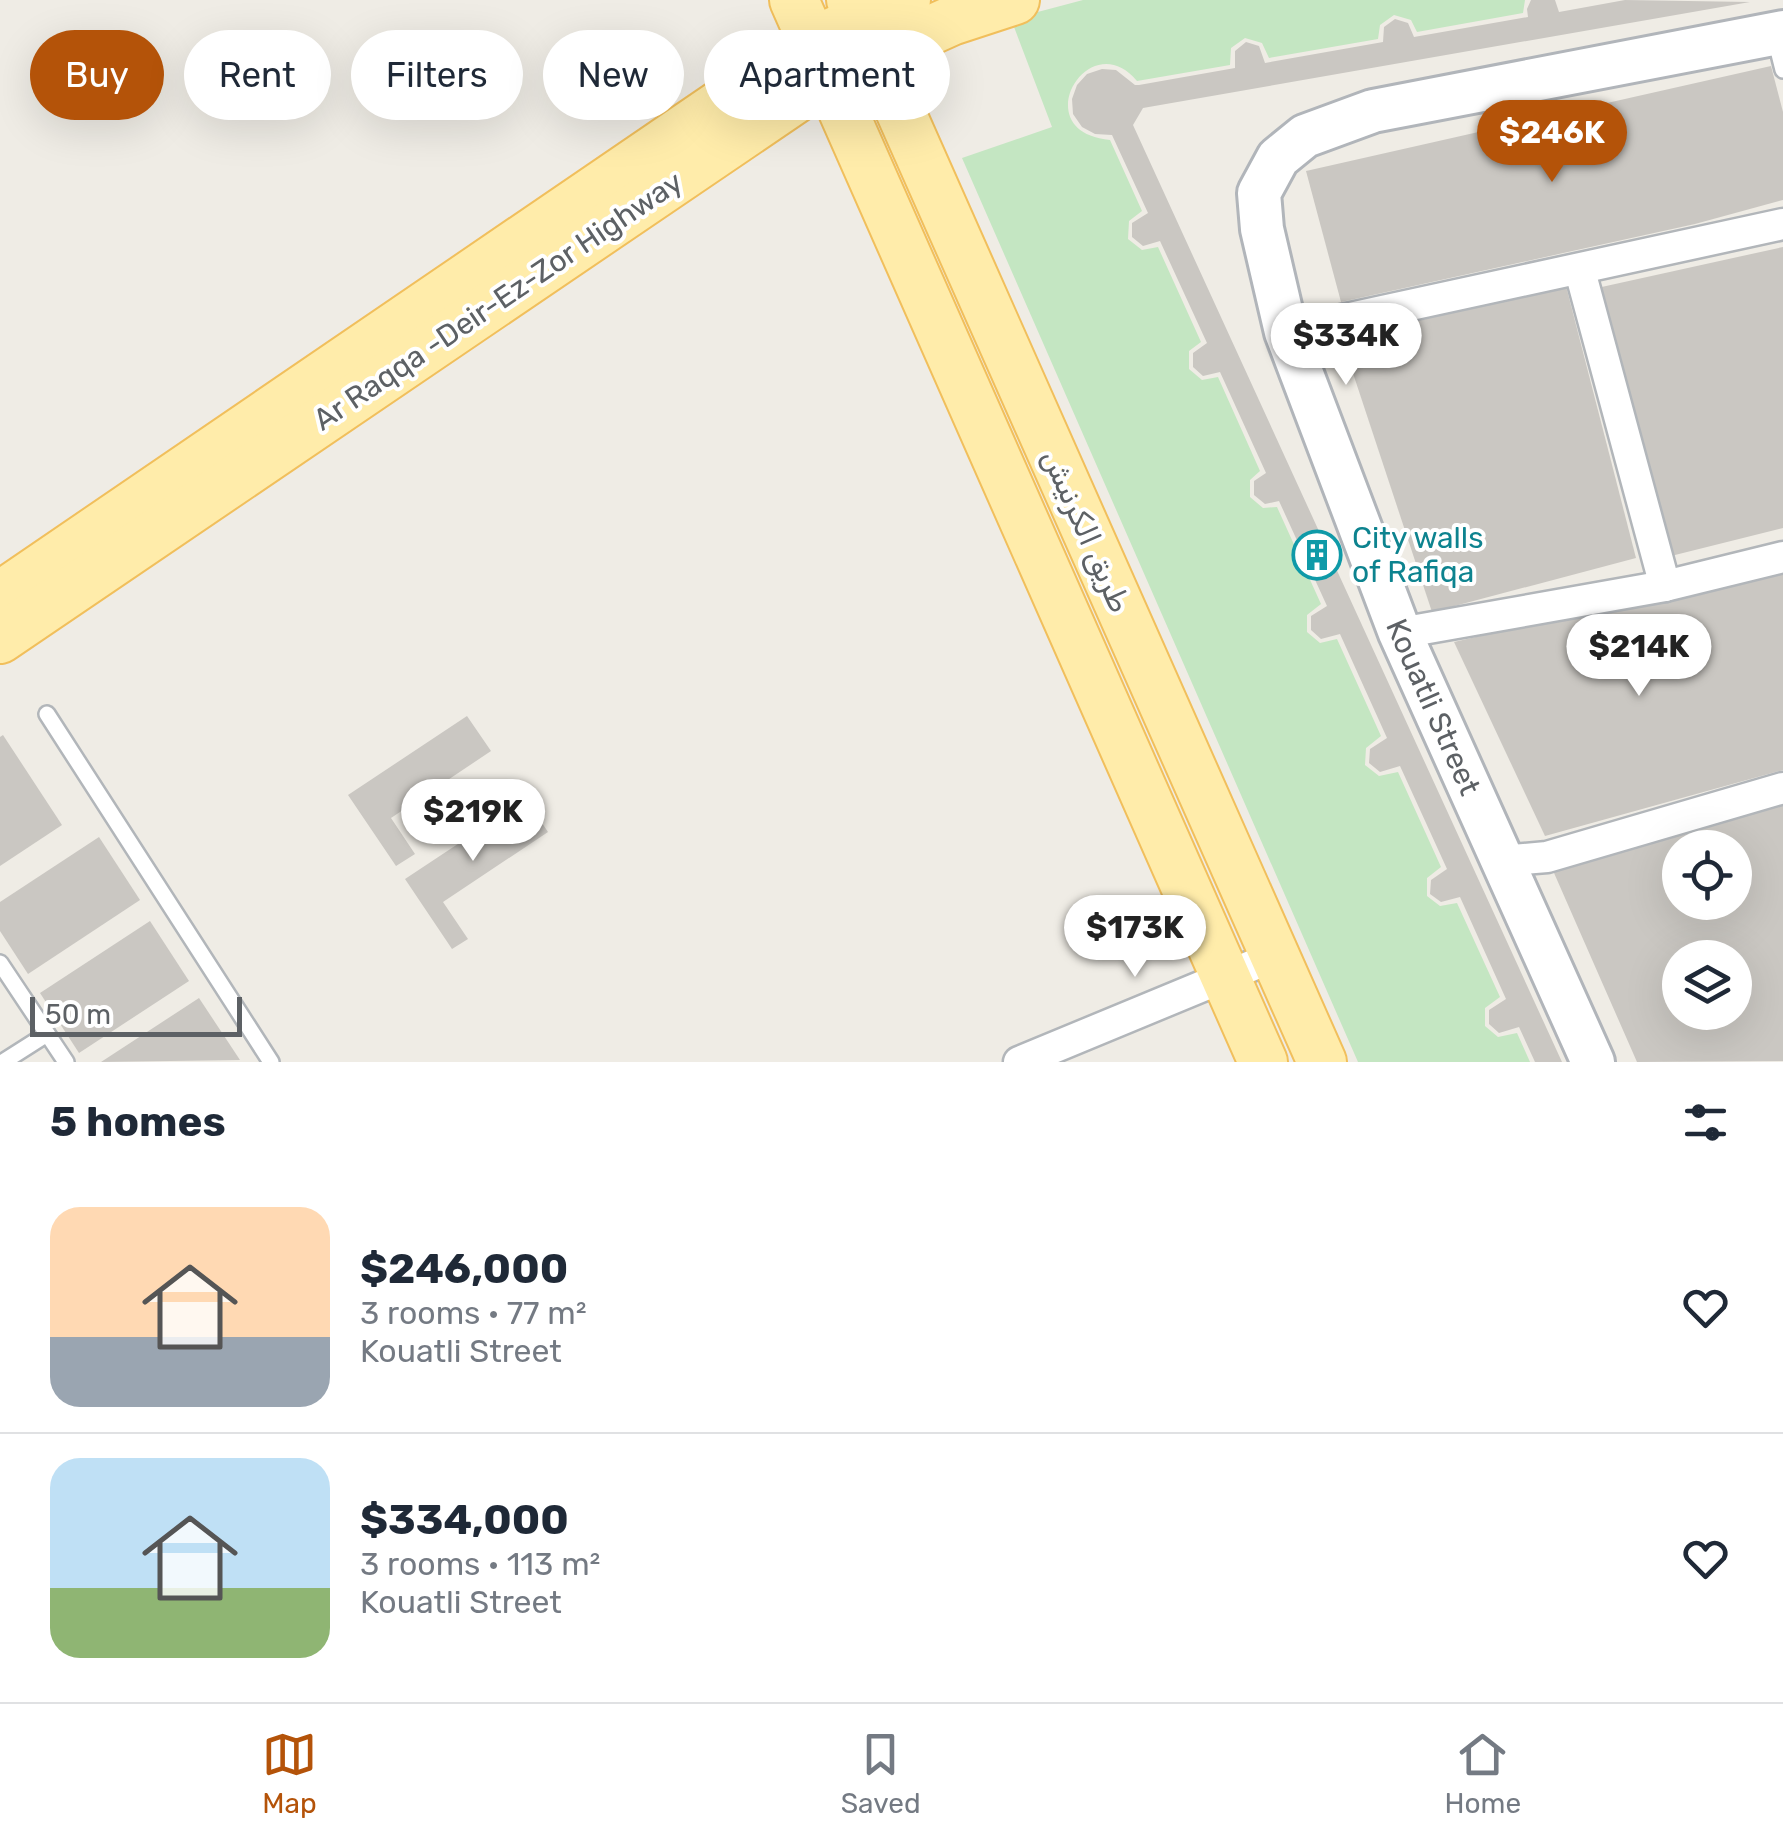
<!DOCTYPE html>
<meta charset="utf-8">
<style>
:root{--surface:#fff;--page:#f6f6f7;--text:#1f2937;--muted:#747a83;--line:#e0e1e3;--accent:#b45309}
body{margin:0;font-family:Rubik,"Noto Sans Arabic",sans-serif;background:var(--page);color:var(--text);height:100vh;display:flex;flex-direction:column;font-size:38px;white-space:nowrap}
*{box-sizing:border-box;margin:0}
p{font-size:32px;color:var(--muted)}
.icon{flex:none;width:55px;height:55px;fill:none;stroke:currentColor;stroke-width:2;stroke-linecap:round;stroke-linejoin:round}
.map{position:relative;height:1062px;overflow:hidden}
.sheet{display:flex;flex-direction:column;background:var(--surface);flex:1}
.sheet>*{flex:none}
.hud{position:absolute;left:30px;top:30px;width:1000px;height:90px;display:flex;gap:20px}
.buttons{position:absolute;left:1662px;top:830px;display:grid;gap:20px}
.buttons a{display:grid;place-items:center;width:90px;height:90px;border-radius:50%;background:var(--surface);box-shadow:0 10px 40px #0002;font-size:50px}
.scale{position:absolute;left:30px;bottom:25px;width:212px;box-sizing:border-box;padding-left:10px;border:5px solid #5d6165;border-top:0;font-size:28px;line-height:35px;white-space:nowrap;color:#5d6165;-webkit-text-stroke:8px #fff;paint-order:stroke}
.price{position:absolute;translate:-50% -85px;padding:0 22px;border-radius:35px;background:#fff;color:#222;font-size:32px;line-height:65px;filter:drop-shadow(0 2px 5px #0008)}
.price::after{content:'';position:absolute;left:50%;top:60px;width:30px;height:22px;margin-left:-15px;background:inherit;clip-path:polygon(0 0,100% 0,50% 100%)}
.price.active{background:var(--accent);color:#fff}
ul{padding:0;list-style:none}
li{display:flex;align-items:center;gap:30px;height:250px;padding:0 50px}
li+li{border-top:2px solid var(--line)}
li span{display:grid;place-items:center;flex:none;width:280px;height:200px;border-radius:30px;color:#555}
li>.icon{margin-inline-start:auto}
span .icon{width:120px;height:120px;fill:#fffc;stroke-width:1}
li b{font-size:42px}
h2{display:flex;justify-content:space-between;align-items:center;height:120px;padding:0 50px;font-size:42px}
.pill{padding:0 35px;border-radius:45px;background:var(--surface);box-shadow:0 10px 40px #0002;font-size:35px;line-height:90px}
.pill.active{background:var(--accent);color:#fff}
.menu{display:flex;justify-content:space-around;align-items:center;height:140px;border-top:2px solid var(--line);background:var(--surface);font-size:28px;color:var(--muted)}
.menu a{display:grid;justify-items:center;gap:5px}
.menu .active{color:var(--accent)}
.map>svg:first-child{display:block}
.green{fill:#c4e6c2}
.building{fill:#cac7c2;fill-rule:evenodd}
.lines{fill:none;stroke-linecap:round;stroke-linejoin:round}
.lane-casing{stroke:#b2b6ba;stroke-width:20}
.street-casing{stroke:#b2b6ba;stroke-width:35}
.secondary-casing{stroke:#b1b5ba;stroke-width:48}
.primary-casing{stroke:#f1bf5c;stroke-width:52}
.lane{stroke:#fff;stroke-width:15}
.street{stroke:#fff;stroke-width:30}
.secondary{stroke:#fff;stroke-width:42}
.primary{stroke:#ffecaa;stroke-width:48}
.labels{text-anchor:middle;stroke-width:8;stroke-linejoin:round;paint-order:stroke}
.street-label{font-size:30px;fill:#5d6165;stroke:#fff}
.culture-label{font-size:30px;fill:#0d838f;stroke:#fff;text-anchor:start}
</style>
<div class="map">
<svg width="1783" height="1062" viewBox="0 0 1783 1062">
<rect width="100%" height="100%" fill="#efece5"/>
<path class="green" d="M1083,0H1525L1523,13L1417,32L1411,20L1394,15L1380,25L1378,39L1269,58L1262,43L1245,38L1231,48L1230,65L1137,81C1089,23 1024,132 1110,140L1142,211L1129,221L1128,239L1142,250L1158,247L1201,342L1189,351V369L1202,380L1218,377L1260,471L1250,480V497L1263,508L1277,507L1321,604L1307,615V632L1320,643L1337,639L1381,736L1366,748L1365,765L1379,776L1398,772L1441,867L1427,878V896L1440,906L1457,903L1500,997L1485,1008V1026L1498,1037L1517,1033L1530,1062H1358L962,158L1052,127L1011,19Z"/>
<g class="building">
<polygon points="1531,0 1555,0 1559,12 1625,0 1750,2 1143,108 1133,125 1562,1062 1535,1062 1519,1027 1499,1033 1489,1024 1489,1010 1506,999 1460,897 1441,902 1430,894 1431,880 1447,869 1400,766 1380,772 1369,763 1370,749 1387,738 1340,634 1321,639 1311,630 1311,616 1327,606 1279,501 1265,504 1254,495 1254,481 1266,473 1220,372 1203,376 1193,367 1193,353 1207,343 1160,241 1143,246 1132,237 1132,223 1148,213 1112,135 1095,134 1082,127 1073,114 1072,99 1077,85 1087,74 1102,69 1116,70 1135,85 1139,85 1235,68 1235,51 1246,42 1259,46 1265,63 1383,42 1384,27 1395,19 1408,23 1414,37 1528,17 1527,9"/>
<polygon points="1771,66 1783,112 1783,200 1695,224 1341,302 1306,171"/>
<polygon points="1783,247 1783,528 1671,556 1588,290"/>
<polygon points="1566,286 1636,558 1432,612 1338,328"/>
<polygon points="1783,567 1783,770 1545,836 1454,642"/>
<polygon points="467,716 491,751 391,818 415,854 396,866 348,795"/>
<polygon points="3,735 62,825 0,866 0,737"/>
<path d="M1783,798V1061L1637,1062L1547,857ZM1680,848H1735V902H1680ZM1680,958H1735V1012H1680Z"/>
<polygon points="526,799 548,832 443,902 468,939 452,949 405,879"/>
<polygon points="99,837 140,900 28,974 0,931 0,902"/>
<polygon points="150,921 189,981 79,1053 40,993"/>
<polygon points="199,998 240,1060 101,1062"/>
</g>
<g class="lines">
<g class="lane-casing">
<g id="lane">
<polyline points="1775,38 1783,70"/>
<polyline points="47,714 271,1062"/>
<polyline points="0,963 66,1062"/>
<polyline points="3,1062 47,1034"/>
</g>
</g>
<g class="street-casing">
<g id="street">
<polyline points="1580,271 1665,586"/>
<polyline points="1286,332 1783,224"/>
<polyline points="1400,633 1665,586 1783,557"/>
<polyline points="1501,861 1547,857 1783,788"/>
<polyline points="1019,1062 1275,956"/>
</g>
</g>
<g class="secondary-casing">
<polyline id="secondary" points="1593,1062 1400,633 1286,332 1262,229 1259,193 1278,158 1305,136 1373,111 1783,32"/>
</g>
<g class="primary-casing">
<g id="primary">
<polyline points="794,0 1263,1062"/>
<polyline points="851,0 1322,1062"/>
<polyline points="0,596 813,41 906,0"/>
<polyline points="0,639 829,76 951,21 1015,0"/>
</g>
</g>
<use href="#lane" class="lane"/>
<use href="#street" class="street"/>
<use href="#secondary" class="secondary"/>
<use href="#primary" class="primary"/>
</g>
<defs>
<g id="building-ring" transform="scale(2.5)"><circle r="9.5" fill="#fff" stroke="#0f9aa8" stroke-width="1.5"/><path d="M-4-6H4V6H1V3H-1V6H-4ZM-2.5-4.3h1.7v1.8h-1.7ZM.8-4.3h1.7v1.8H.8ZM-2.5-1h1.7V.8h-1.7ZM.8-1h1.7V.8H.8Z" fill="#0f9aa8"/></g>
</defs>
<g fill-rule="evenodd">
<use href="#building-ring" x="1317" y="555"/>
</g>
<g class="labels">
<g class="street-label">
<text transform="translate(498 301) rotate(-34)" y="10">Ar Raqqa -Deir-Ez-Zor Highway</text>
<text transform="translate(1086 531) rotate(66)" y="10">طريق الكرنيش</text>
<text transform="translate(1433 707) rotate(66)" y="10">Kouatli Street</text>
</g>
<g class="culture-label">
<text x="1352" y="548">City walls<tspan x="1352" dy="34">of Rafiqa</tspan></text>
</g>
</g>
</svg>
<div class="buttons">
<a><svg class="icon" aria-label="locate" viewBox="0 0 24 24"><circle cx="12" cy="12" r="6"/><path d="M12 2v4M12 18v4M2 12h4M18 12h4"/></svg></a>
<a><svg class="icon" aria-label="layers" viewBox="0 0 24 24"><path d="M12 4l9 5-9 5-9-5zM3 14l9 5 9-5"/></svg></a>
</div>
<div class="scale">50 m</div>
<b class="price active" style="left:1552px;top:185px">$246K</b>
<b class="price" style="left:1346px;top:388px">$334K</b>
<b class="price" style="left:1639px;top:699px">$214K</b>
<b class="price" style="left:473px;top:864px">$219K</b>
<b class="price" style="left:1135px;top:980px">$173K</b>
<div class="hud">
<a class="pill active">Buy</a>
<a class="pill">Rent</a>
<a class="pill">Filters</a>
<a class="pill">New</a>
<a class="pill">Apartment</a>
</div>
</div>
<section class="sheet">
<h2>5 homes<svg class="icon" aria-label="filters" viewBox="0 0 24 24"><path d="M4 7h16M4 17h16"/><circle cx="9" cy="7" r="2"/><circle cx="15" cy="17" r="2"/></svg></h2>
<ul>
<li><span style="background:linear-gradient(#ffd9b3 65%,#9aa5b1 0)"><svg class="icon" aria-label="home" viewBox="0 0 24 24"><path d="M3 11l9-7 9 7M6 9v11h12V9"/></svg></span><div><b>$246,000</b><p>3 rooms · 77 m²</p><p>Kouatli Street</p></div><svg class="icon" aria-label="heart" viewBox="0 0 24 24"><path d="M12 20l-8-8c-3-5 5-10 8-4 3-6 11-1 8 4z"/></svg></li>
<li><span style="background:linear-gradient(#bfe0f5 65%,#8fb573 0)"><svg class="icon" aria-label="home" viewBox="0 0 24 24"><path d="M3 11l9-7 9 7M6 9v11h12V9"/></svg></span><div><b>$334,000</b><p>3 rooms · 113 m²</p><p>Kouatli Street</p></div><svg class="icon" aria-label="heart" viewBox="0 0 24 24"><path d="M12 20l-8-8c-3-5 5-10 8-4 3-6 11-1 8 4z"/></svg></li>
</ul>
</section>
<nav class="menu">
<a class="active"><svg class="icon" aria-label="map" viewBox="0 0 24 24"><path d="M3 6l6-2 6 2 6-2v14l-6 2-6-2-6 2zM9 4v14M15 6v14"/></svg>Map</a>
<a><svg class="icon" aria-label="saved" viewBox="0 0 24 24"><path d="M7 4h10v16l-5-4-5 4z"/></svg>Saved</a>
<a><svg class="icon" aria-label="home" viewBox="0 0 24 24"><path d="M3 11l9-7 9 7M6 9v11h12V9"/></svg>Home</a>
</nav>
